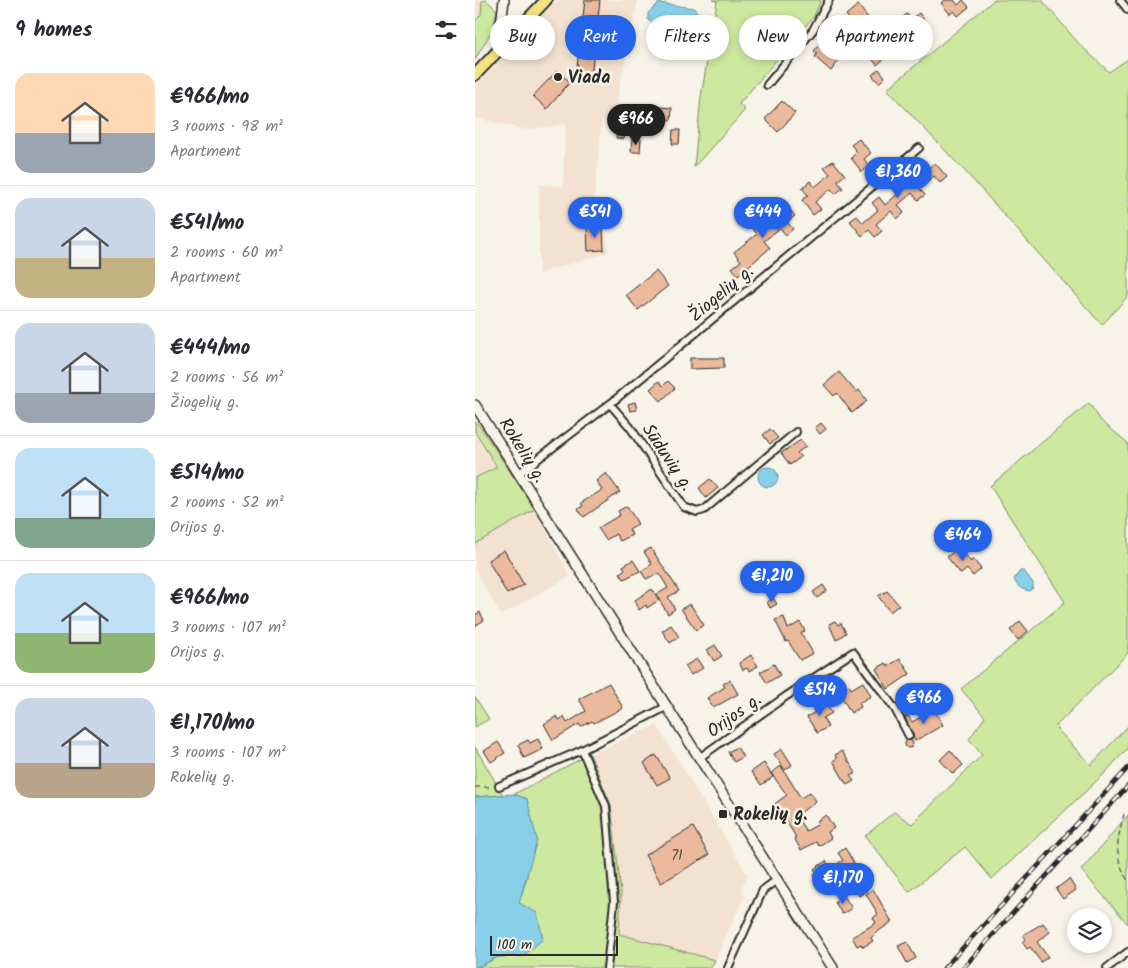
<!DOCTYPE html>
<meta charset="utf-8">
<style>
:root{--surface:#fff;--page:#f2f2f3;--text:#2b2b33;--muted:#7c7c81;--line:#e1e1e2;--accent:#2563eb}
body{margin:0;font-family:Kalam,sans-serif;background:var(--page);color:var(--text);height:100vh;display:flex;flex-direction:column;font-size:19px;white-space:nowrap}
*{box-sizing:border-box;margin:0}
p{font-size:16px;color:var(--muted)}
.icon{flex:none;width:28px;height:28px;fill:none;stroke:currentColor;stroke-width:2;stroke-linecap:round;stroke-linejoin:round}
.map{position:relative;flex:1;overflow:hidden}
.side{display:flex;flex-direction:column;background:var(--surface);width:475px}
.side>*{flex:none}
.top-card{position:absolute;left:15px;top:15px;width:475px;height:45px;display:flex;gap:10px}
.controls{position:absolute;left:592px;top:908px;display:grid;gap:10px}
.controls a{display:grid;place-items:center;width:45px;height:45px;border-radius:50%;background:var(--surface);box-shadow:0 2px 8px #0003;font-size:25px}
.scale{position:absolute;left:15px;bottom:12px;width:128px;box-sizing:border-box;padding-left:5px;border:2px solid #2b2b2b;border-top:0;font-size:14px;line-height:18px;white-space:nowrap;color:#2b2b2b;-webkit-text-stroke:4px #f7f3e8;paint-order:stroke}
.price{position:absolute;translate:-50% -42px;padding:0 11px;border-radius:18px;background:var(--accent);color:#fff;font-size:16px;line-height:32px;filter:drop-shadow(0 1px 2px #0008)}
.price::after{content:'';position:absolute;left:50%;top:30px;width:15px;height:11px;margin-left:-8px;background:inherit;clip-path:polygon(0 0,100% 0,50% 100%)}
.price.selected{background:#222;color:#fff}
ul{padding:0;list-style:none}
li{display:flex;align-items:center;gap:15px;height:125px;padding:0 15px}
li+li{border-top:1px solid var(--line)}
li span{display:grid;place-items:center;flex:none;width:140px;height:100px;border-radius:15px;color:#555}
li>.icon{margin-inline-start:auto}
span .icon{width:60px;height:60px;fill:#fffc;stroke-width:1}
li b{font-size:21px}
h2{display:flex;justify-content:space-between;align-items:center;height:60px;padding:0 15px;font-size:21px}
.chip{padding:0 18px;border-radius:22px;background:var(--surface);box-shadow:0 2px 8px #0003;font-size:18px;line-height:45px}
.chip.selected{background:var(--accent);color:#fff}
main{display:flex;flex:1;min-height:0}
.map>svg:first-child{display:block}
.built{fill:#f3e2d1}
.green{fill:#cde89f;stroke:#7c8a65}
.water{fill:#88d0e9;stroke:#638e9d}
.building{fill:#ebb99c;stroke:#2b2b2b}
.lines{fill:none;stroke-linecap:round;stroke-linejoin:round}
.minor-casing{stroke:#2b2b2b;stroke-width:10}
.tertiary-casing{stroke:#2b2b2b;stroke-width:12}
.secondary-casing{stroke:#2b2b2b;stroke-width:12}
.primary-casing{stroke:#2b2b2b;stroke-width:14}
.path{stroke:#2b2b2b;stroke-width:1;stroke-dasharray:5 4;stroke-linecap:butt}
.minor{stroke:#f7f3e8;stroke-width:6}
.tertiary{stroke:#f7f3e8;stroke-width:9}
.secondary{stroke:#f7f3e8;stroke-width:9}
.primary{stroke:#f5e382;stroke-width:10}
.rail-casing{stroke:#2b2b2b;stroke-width:4.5}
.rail{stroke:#f7f3e8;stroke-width:2.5;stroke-dasharray:8;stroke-linecap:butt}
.poi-dot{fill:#2b2b2b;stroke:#f7f3e8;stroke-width:2}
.labels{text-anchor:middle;stroke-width:5;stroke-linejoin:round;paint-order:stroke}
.number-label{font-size:15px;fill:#5b4e47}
.poi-label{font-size:18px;font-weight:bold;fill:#2b2b2b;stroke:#f7f3e8;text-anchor:start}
.street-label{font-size:18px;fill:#2b2b2b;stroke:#f7f3e8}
</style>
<main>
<section class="side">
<h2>9 homes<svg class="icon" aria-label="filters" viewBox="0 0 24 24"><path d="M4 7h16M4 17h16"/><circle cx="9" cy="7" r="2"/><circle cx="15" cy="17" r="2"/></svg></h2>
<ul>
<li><span style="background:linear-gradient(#ffd9b3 60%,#9aa5b1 0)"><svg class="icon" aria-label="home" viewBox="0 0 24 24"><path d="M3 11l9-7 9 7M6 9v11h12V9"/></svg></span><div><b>€966/mo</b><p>3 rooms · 98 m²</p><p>Apartment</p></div></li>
<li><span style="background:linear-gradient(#c9d6e8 60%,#c2b280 0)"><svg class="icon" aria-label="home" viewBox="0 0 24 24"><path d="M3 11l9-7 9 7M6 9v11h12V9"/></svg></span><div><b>€541/mo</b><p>2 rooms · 60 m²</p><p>Apartment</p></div></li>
<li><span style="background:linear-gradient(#c9d6e8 70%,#9aa5b1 0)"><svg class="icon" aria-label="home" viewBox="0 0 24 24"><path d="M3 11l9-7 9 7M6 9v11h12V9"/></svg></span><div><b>€444/mo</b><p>2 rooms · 56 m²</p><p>Žiogelių g.</p></div></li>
<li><span style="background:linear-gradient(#bfe0f5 70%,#7fa58c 0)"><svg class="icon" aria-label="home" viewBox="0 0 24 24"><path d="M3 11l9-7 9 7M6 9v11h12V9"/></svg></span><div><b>€514/mo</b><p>2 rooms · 52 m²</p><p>Orijos g.</p></div></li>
<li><span style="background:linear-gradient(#bfe0f5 60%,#8fb573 0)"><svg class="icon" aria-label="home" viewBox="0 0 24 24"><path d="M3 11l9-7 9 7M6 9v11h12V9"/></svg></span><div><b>€966/mo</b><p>3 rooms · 107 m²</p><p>Orijos g.</p></div></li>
<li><span style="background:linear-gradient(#c9d6e8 65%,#b9a48a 0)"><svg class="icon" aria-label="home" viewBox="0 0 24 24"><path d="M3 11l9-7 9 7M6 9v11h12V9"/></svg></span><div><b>€1,170/mo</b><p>3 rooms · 107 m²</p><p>Rokelių g.</p></div></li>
</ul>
</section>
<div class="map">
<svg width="653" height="968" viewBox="0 0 653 968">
<rect width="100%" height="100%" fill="#f7f3e8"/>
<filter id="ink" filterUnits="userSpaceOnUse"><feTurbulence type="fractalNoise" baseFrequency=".02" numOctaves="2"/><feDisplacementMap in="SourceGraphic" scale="10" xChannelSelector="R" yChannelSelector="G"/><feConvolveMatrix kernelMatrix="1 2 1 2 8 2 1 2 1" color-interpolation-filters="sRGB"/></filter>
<g filter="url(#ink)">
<g class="built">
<polygon points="0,0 9,0 6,15 0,21"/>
<polygon points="82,0 163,0 140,109 127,122 118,212 129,210 133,253 64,273 64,185 88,186 90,124 53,130 0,118 0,87"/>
<polygon points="0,432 22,467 0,478"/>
<polygon points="60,509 95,576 26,615 0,569 0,544"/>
<polygon points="182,725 273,876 266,888 269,897 240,960 144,934 146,893 136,805 115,754"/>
</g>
<g class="green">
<polygon points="11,0 22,10 18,29 0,60 0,21 6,15 7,1"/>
<polygon points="238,0 346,0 339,16 264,104 270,110 219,167 226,97 242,1"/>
<polygon points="519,0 567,0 604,44 634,72 653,59 653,296 627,325 499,181 412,89"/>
<polygon points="614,403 626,421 653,443 653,653 580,727 616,765 653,726 653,748 628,775 517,879 490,847 434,892 390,836 419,812 437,824 507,755 494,739 510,717 486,689 590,602 515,486"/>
<polygon points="0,422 4,425 60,509 0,544 0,478 22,467 0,432"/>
<polygon points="0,697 14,719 0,727"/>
<polygon points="0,747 28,795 0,797"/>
<polygon points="115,754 136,805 146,893 144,934 240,960 236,968 2,968 23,957 48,956 44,903 52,877 52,799 39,794"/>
<polygon points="653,815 653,924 606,870"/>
</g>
<g class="water">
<path d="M184,3L219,8C227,19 233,28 229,42L200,58H188L182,52L189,47C189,34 183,27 173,20V13Z"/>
<circle cx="293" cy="477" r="10"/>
<path d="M545,571H549L558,583V588L554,591C546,589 542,587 539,579Z"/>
<polygon points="39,794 52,799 62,840 44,903 62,913 68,939 48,956 23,957 0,968 0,797"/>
</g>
<g class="building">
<polygon points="110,0 125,0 115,85 100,83"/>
<polygon points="470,0 479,0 483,5 488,0 494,7 483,16 479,11 475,14 466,3"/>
<polygon points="383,5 394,19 382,29 371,15"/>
<polygon points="444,13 450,21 446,24 452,31 441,39 433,29 428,33 420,23 432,14 436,19"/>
<polygon points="407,36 419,50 402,65 389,49"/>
<polygon points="346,42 366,58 356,71 340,57 342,54 339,51"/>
<polygon points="404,69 410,77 404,83 397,75"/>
<polygon points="82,71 95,82 72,109 58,96"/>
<polygon points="307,101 320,113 303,132 290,119"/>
<polygon points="175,106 197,108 196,120 174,119"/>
<polygon points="198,130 205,130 204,144 197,144"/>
<polygon points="142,131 150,132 149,139 141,138"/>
<polygon points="157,139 166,139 165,152 156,152"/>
<polygon points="384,139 396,153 389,159 394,166 387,172 376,158 382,152 376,145"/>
<polygon points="358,161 370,175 362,181 368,188 360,194 356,189 340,202 346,209 338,215 327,200 333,195 327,188 335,181 340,187 355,174 349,167"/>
<polygon points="446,162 452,169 460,163 472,177 465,183 459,176 444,188 450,195 443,200 437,193 423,205 429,213 422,219 416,211 401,224 407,231 400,237 394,230 387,236 375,221 382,216 388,223 403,210 397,203 404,197 410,205 424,193 418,185 425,179 431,187 445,175 439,167"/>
<polygon points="308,201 320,216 312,222 318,229 311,235 305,228 289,241 295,248 263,275 257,268 266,261 259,252 282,234 276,227 285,220 291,228 306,215 300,208"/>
<polygon points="112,227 128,227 129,250 113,251"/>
<polygon points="181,271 193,286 163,310 151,295"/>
<polygon points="215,358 249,358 249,368 215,369"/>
<polygon points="364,372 381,392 384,390 392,401 377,413 362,393 359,396 349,385"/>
<polygon points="184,381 188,386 193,381 200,388 186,401 175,389"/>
<polygon points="160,402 162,410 155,411 153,404"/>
<polygon points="346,423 351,429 345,434 340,428"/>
<polygon points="295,429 303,438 295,444 288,435"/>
<polygon points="326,440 331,446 322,453 326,457 315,465 306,453"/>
<polygon points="131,473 145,492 109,517 103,509 108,506 106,503 127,490 121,481"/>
<polygon points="235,479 243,488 231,498 224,488"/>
<polygon points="152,506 163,524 154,529 157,535 145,541 141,534 131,540 123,528 145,515 143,511"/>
<polygon points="484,547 496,562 498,559 506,569 498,576 492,569 486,574 472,557"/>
<polygon points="176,548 204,591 193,597 200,609 193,614 181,595 193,588 184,573 171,579 166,571 177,564 169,552"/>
<polygon points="29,550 49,585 32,594 13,560"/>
<polygon points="158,560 165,571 149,579 145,573 150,569 148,566"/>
<polygon points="348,585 352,591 342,598 338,592"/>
<polygon points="177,589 184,600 172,608 171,605 164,610 160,600"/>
<polygon points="412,591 424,605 415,612 403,596"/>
<polygon points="298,598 302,604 295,608 292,602"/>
<polygon points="215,604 229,625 221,630 206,609"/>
<polygon points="5,612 9,620 0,626 0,615"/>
<polygon points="309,617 313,629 325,622 330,631 326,633 338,653 325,660 313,641 311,642 300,620"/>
<polygon points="360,621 363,625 366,623 371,633 361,640 354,624"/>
<polygon points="545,621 553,631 543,640 535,630"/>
<polygon points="196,625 204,637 195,643 187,631"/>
<polygon points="240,645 247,656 239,661 232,650"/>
<polygon points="276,655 283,666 274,671 272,668 268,670 264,663"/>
<polygon points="222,659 228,668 216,675 210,666"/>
<polygon points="425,659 435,674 413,689 401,669 411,663 413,666"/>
<polygon points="299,664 305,675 292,683 285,672"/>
<polygon points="255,680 263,694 238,708 232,698 250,687 248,684"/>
<polygon points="388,682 396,696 384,703 386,707 376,713 363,691 374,685 376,689"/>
<polygon points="134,683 148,708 119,723 117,721 106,727 104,724 78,740 69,724 82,716 84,720 89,717 92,723 111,711 104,699"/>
<polygon points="349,702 357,713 348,718 353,727 342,733 332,717 340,712 338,709"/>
<polygon points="459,710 468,725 440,741 430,717 433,716 437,722"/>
<polygon points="63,739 68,749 49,758 43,745 53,740 55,743"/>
<circle cx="434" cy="744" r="4"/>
<polygon points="23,742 30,753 16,762 9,751"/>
<polygon points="262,747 268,757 259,762 253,752"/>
<polygon points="307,749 317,765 310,770 299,754"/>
<polygon points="475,750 488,765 478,774 465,760"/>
<polygon points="367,751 381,773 375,776 379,781 372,785 358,761 362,758 360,755"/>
<polygon points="181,755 195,778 182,785 169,763"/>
<polygon points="289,763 298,777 286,785 276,772"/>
<polygon points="306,766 326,798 335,792 341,801 321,816 331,831 344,824 342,821 351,815 359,828 353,832 356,838 344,846 341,842 326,850 319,838 321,837 309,818 307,819 298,805 312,795 296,773"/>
<polygon points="218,827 234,855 186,883 170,855"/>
<polygon points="370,848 379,863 348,882 346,879 343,881 339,875 342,873 339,869 351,861 356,868 368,860 363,853"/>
<polygon points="594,879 601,890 588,899 581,889"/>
<polygon points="385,880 391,891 384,896 377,885"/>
<polygon points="398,889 417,922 401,933 396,938 398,941 388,947 386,944 382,946 377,937 401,923 398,918 403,914 391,894"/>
<polygon points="369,896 377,908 367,914 360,902"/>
<polygon points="568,923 575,932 562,942 573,957 566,962 555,947 552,949 547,942 551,939 548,935"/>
<polygon points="432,942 441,958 432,963 423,946"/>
</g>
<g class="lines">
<g class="minor-casing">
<g id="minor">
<polyline points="645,0 653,10"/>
<polyline points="292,85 338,30 354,0"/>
<polyline points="135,404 155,427 209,507 222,512 229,510 321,432"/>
<polyline points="43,474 135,404 444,148"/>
<polyline points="107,750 131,806 139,902 132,968"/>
<polyline points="224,758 310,697 378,652 420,709 434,736"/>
<polyline points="24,786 107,750 191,707"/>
<polyline points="253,968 288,890 303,879"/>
<polyline points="632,968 653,952"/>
</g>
</g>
<g class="tertiary-casing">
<polyline id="tertiary" points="23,50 29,0"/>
</g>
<g class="secondary-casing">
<polyline id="secondary" points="0,405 358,968"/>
</g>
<g class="primary-casing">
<polyline id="primary" points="0,75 71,0"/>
</g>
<g class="path">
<polyline points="0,787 16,787"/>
<path d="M649,814C642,841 638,855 653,881"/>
</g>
<use href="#minor" class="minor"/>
<use href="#tertiary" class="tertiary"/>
<use href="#secondary" class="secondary"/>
<use href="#primary" class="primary"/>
<g class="rail-casing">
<g id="rail">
<polyline points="469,968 653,768"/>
<polyline points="488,968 653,786"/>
</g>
</g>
<use href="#rail" class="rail"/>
</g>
</g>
<g class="poi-dot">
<circle cx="83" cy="77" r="5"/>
<rect x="243" y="809" width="10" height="10" rx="2.5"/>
</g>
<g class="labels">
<g class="number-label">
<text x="202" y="860">71</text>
</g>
<g class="poi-label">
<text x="93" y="83">Viada</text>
<text x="258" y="820">Rokelių g.</text>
</g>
<g class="street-label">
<text transform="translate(246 293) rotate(-40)" y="6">Žiogelių g.</text>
<text transform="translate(48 450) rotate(58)" y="6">Rokelių g.</text>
<text transform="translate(193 457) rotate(56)" y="6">Sūduvių g.</text>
<text transform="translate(259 715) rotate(-36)" y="6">Orijos g.</text>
</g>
</g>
</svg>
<div class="controls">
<a><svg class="icon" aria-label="layers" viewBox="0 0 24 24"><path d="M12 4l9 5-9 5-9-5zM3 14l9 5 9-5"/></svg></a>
</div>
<div class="scale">100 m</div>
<b class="price selected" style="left:161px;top:146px">€966</b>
<b class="price" style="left:423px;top:199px">€1,360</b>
<b class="price" style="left:120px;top:239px">€541</b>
<b class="price" style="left:288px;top:239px">€444</b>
<b class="price" style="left:488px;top:562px">€464</b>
<b class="price" style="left:297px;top:603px">€1,210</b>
<b class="price" style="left:345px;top:717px">€514</b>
<b class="price" style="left:449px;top:725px">€966</b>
<b class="price" style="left:368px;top:905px">€1,170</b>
<div class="top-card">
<a class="chip">Buy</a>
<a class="chip selected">Rent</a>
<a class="chip">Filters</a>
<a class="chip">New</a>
<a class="chip">Apartment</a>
</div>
</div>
</main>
